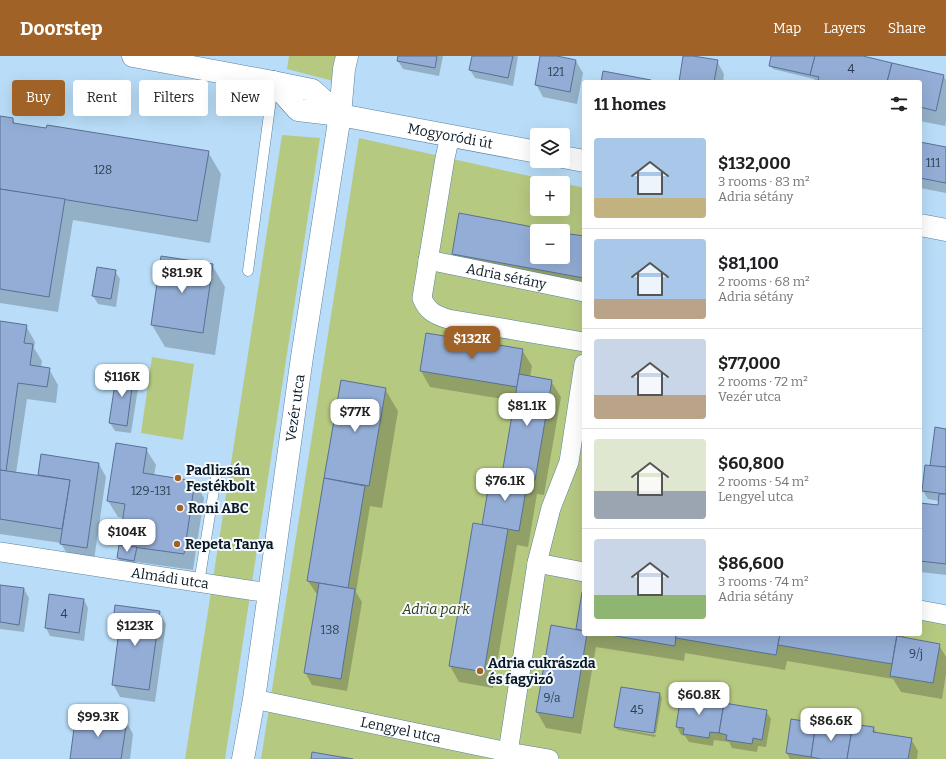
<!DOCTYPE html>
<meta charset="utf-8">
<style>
:root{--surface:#fff;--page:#f2f2f2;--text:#202124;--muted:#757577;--line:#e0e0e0;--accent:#a06227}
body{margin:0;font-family:Bitter,serif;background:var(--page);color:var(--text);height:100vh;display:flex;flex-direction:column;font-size:15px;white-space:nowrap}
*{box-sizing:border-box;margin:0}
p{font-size:13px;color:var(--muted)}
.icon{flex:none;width:22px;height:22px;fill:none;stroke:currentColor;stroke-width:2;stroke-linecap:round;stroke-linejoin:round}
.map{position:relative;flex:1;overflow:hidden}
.details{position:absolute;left:582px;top:24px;width:340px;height:556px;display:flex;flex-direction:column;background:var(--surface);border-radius:4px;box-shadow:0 4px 16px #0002}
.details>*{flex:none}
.banner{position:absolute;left:12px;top:24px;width:380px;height:36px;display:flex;gap:8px}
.fabs{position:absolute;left:530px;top:72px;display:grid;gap:8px}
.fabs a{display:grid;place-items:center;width:40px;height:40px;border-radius:4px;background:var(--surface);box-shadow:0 4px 16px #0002;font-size:20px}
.price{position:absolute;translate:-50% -34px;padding:0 9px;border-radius:8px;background:#fff;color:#222;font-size:13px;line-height:26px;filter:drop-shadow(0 1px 2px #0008)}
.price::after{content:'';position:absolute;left:50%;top:24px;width:12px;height:9px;margin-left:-6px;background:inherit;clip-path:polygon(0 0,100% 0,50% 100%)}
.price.selected{background:var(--accent);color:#fff}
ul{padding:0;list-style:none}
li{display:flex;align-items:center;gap:12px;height:100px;padding:0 12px}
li+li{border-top:1px solid var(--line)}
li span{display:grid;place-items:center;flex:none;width:112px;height:80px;border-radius:4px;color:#555}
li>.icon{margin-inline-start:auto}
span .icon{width:48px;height:48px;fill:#fffc;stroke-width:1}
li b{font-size:17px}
h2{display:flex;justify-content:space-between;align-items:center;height:48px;padding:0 12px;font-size:17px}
.chip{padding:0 14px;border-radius:4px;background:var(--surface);box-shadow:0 4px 16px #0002;font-size:14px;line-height:36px}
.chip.selected{background:var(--accent);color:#fff}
header{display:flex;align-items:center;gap:24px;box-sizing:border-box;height:56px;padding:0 20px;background:var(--accent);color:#fff}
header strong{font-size:19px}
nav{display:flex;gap:22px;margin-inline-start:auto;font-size:14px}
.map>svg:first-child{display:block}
.green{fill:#b6c981;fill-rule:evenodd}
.shadow{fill:#0003}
.building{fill:#94add6;stroke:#597096}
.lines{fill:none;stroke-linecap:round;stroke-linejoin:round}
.service-casing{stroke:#5782a0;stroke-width:11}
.minor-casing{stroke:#5782a0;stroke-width:20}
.tertiary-casing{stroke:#5782a0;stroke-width:23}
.service{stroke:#fff;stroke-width:10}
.minor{stroke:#fff;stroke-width:19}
.tertiary{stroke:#fff;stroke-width:22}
.poi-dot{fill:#a06227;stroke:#f5f9fd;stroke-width:1.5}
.labels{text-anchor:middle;stroke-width:4;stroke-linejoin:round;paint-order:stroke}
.number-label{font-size:12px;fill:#2c3f52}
.street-label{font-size:14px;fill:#091a26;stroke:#f5f9fd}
.poi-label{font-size:14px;font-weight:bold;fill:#091a26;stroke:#f5f9fd;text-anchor:start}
.park-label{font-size:14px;font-style:italic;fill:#323a16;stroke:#f5f9fd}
</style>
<header>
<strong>Doorstep</strong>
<nav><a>Map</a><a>Layers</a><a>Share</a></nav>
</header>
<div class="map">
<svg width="946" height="703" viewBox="0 0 946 703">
<rect width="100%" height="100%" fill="#b9ddf8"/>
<g class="green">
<polygon points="289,0 337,0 333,25 287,13"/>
<polygon points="282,79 320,82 225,703 185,703"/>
<path d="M359,82L561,127H537V153H563V127L584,132V578H920V554L946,559V703H261ZM537,175H563V201H537Z"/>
<polygon points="152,301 194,308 183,384 141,377"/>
</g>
<g class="shadow">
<polygon points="399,0 443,0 439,20 403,13 398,5"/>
<polygon points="473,0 518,0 513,30 475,22 470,14"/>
<polygon points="541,0 552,0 576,5 583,17 577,48 543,41 536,28"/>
<polygon points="684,0 717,5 724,18 723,26 679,26"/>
<polygon points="772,0 858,0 943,19 946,24 946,65 945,70 920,65 920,26 815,26 814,23 773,13 770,9"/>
<polygon points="0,61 13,63 16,69 208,96 221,118 210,187 73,164 58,256 0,247"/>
<polygon points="920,87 946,92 946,137 920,132"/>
<polygon points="460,159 549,175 537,175 537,201 563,201 563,178 584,182 584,236 462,213 453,197"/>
<polygon points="212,209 225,231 215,299 165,291 152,269"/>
<polygon points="115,215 120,223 116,251 98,248 93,240"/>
<polygon points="0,266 26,270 35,286 34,292 42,305 41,312 49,313 58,329 56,347 27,343 16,417 40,421 39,419 42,400 99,408 106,421 94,504 68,500 61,487 0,478"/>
<polygon points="522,294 532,310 530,321 551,325 561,341 544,439 537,438 528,491 517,489 493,632 459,626 450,610 474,468 483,470 503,419 515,345 430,331 421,315"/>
<polygon points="134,317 139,326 131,377 115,375 110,367"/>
<polygon points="341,325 385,333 398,355 382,452 370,450 356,536 362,546 347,635 312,629 305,616 318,538 316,537 308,525"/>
<polygon points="946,374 946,519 920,516 920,448 939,450 939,445 928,443 923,435 926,410 931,411"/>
<polygon points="146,393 156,409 154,419 194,425 204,442 193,514 137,506 136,508 120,506 118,502 124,462 118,461 108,445"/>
<polygon points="0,530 24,533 29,542 24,576 0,573"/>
<polygon points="583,537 584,537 584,578 903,578 906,583 939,589 946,601 946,618 942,643 901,636 893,623 787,605 785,614 685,597 684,605 596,591 581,678 546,672 537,656 576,574"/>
<polygon points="84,544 88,552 84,585 50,580 46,572"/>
<polygon points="159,556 166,568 155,646 120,641 113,628 120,576 114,566"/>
<polygon points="660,638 662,642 656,677 617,670 617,672 656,679 655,681 618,674 615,671"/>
<polygon points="766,655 771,663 766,691 758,690 757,696 732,692 729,686 714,684 713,690 689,686 685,680 681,679 677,671"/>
<polygon points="126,665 133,678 130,703 71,703"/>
<polygon points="873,672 877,677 911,683 918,695 917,703 790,703 787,697 859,675"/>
</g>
<g class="building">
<polygon points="398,0 437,0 435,12 397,5"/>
<polygon points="472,0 513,0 508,22 469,14"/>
<polygon points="540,0 557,0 576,4 570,36 535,29"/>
<polygon points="683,0 693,0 718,4 714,26 679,26"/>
<polygon points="771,0 815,0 810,19 769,10"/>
<polygon points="815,0 863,0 892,7 887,26 825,26 818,24 819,21 810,19"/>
<polygon points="892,7 944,19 936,55 920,51 920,26 887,26"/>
<polygon points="603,15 651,24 650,26 601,26"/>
<polygon points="0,60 13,62 13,67 46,72 47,69 209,95 197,165 0,133"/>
<polygon points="920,86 946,91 946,127 920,122"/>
<polygon points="0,133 65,143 49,241 0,233"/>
<polygon points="459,157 554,175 537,175 537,201 563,201 563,177 584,180 584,222 452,198"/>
<polygon points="161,200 213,208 203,277 151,269"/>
<polygon points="97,211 116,214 111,243 92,240"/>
<polygon points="0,265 27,269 24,287 33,288 30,309 50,312 47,331 18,327 6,415 0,414"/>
<polygon points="426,277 523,293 517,331 420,315"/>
<polygon points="117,314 134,316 127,370 109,367"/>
<polygon points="519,318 552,324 535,424 502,418"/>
<polygon points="341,324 386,332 369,430 324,422"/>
<polygon points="935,371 946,373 946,411 930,410"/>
<polygon points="116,387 147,392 143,417 195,425 184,498 119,489 125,448 107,445"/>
<polygon points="41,398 99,407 87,492 60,488 70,424 38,419"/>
<polygon points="925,409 946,411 946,438 922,435"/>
<polygon points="0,414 70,424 62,473 0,463"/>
<polygon points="491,416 528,422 519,475 482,469"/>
<polygon points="324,422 365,430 348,532 307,525"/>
<polygon points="939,438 946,438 946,508 920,505 920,447 938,449"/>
<polygon points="473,467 508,473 484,616 449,610"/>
<polygon points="119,489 137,491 134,505 117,502"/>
<polygon points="319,527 355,533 341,623 304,617"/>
<polygon points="0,529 24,532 19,569 0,566"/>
<polygon points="582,536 584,536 584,575 576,573"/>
<polygon points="49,538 84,543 79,577 45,572"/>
<polygon points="115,549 160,555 149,634 112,629 120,567 113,566"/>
<polygon points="551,569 584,575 584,578 587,578 573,662 536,656"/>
<polygon points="604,578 676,578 675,590"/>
<polygon points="676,578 780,578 776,599 676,582"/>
<polygon points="780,578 897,578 892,608 778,589"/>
<polygon points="897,580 940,588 933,627 890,620"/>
<polygon points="621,631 660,637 654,677 614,671"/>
<polygon points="681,639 724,647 719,677 710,676 709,682 683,678 684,672 676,671"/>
<polygon points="724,647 767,654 762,684 753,682 752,688 726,684 727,679 719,677"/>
<polygon points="76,657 127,664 121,703 70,703"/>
<polygon points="791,663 816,667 811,701 786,697"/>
<polygon points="816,667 852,673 847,703 821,703 811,701"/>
<polygon points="859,669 874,671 873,676 912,682 908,703 847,703 852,673 858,674"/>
<polygon points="312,696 335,700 353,703 311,703"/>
</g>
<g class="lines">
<g class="service-casing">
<g id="service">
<polyline points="248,215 273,28"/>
<polyline points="199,527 217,415"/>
</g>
</g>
<g class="minor-casing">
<g id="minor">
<path d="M450,80L445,102L422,242C427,255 435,259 448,263L584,286"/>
<path id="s1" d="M428,204L584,236"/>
<path id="s2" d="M0,496L269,537"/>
<polyline points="537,507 584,516"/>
<polyline points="920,554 946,559"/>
<path id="s3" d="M254,643L508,696L549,703"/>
<polyline points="507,703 537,507 551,452 569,406 584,308"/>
</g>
</g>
<g class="tertiary-casing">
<g id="tertiary">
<polyline points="133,0 273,26 312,34 340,59"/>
<path id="s4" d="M273,26L298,54L340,59L537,96"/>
<polyline points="563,101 584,105"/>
<polyline points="920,169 946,174"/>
<path id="s5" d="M243,703L254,643L269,537L302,301L340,59L344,13L347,0"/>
</g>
</g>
<use href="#service" class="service"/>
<use href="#minor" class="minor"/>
<use href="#tertiary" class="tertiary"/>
</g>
<g class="poi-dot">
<circle cx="178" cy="422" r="4"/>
<circle cx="180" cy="452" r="4"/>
<circle cx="177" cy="488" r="4"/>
<circle cx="480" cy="615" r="4"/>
</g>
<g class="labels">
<g class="number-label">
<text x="851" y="17">4</text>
<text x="556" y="20">121</text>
<text x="933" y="111">111</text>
<text x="103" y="118">128</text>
<text x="151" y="439">129-131</text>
<text x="64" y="562">4</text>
<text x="330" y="578">138</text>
<text x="916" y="602">9/j</text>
<text x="552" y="646">9/a</text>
<text x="637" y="658">45</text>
</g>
<g class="street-label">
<text dy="5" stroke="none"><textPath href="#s4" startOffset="192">Mogyoródi út</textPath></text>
<text dy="5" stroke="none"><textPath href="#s1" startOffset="80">Adria sétány</textPath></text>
<text dy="5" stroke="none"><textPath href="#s5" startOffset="355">Vezér utca</textPath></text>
<text dy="5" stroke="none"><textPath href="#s2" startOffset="172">Almádi utca</textPath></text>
<text dy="5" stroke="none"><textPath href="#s3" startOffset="150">Lengyel utca</textPath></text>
</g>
<g class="poi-label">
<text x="186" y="419">Padlizsán<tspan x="186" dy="16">Festékbolt</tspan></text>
<text x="188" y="457">Roni ABC</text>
<text x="185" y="493">Repeta Tanya</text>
<text x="488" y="612">Adria cukrászda<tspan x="488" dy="16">és fagyizó</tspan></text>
</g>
<g class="park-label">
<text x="436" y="558">Adria park</text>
</g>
</g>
</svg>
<div class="fabs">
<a><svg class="icon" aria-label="layers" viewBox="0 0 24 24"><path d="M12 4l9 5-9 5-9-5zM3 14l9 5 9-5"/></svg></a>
<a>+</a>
<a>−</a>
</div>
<b class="price" style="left:182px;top:238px">$81.9K</b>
<b class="price selected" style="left:472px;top:304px">$132K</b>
<b class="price" style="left:122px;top:342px">$116K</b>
<b class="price" style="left:527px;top:371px">$81.1K</b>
<b class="price" style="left:355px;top:377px">$77K</b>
<b class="price" style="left:505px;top:446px">$76.1K</b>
<b class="price" style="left:127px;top:497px">$104K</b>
<b class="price" style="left:135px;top:591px">$123K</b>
<b class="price" style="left:699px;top:660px">$60.8K</b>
<b class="price" style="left:98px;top:682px">$99.3K</b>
<b class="price" style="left:831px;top:686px">$86.6K</b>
<div class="banner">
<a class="chip selected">Buy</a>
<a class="chip">Rent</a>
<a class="chip">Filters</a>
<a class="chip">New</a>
</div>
<section class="details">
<h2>11 homes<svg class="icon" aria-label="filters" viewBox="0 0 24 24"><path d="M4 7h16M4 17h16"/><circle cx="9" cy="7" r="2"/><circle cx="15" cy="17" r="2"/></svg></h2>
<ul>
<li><span style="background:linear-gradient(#a9c7e8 75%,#c2b280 0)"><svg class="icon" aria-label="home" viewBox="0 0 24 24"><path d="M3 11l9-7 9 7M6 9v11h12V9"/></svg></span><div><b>$132,000</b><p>3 rooms · 83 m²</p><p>Adria sétány</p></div></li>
<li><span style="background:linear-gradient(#a9c7e8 75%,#b9a48a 0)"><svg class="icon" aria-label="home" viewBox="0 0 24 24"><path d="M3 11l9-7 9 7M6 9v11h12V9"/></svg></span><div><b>$81,100</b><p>2 rooms · 68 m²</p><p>Adria sétány</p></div></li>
<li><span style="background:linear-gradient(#c9d6e8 70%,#b9a48a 0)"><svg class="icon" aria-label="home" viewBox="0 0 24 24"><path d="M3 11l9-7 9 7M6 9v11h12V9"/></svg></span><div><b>$77,000</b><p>2 rooms · 72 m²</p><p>Vezér utca</p></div></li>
<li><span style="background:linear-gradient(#dfe7d0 65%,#9aa5b1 0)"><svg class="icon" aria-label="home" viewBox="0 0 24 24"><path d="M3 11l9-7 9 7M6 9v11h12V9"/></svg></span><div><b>$60,800</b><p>2 rooms · 54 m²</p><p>Lengyel utca</p></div></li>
<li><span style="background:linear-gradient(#c9d6e8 70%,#8fb573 0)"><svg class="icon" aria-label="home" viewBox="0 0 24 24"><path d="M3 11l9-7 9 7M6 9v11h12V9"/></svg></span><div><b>$86,600</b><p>3 rooms · 74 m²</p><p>Adria sétány</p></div></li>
</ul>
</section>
</div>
